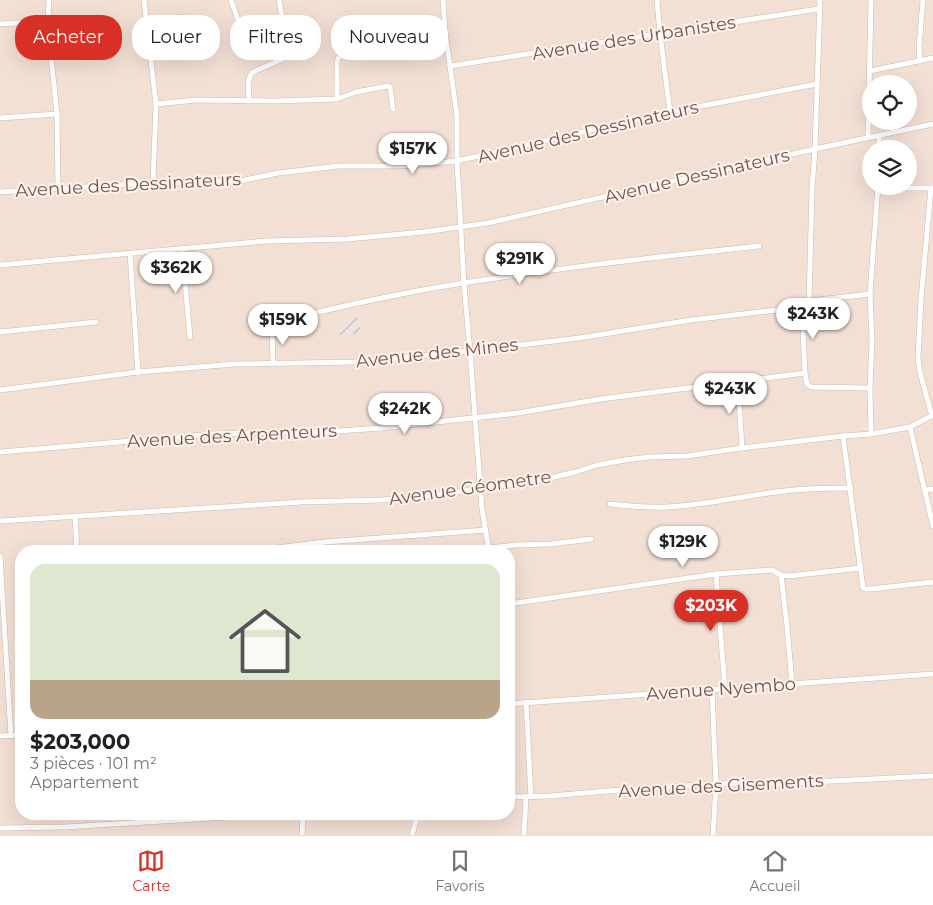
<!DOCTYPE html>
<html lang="fr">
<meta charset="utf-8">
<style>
:root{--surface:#fff;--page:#f2f2f2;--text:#222;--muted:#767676;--line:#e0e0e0;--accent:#d93025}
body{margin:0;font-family:Montserrat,sans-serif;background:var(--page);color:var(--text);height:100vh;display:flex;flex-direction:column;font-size:19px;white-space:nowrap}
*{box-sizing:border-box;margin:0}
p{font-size:16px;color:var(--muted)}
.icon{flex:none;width:28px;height:28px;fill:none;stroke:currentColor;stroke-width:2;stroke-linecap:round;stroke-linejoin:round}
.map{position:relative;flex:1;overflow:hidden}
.drawer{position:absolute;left:15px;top:545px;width:500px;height:275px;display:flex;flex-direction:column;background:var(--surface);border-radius:20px;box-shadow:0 5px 20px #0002}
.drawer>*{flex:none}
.guide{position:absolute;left:15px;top:15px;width:500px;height:45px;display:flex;gap:10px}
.fabs{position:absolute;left:862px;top:75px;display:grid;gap:10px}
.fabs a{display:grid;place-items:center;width:55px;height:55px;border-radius:50%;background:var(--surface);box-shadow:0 5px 20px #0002;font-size:25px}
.price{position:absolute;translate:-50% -42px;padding:0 11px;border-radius:18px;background:#fff;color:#222;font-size:16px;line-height:32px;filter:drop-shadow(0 1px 2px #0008)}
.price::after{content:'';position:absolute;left:50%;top:30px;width:15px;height:11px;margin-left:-8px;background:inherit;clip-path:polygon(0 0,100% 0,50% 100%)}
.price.on{background:var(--accent);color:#fff}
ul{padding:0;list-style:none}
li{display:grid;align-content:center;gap:10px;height:265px;padding:0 15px}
li span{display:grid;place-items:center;height:155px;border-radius:15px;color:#555}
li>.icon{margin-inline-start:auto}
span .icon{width:90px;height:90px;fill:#fffc;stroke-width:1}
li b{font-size:21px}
.chip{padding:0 18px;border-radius:20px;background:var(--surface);box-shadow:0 5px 20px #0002;font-size:18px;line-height:45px}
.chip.on{background:var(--accent);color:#fff}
.tab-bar{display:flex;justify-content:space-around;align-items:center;height:70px;border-top:1px solid var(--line);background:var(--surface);font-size:14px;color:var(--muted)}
.tab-bar a{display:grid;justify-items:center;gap:2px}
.tab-bar .on{color:var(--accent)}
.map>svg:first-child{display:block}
.residential{fill:#f3e0d5;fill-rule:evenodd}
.industrial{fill:url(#industrial-furrows)}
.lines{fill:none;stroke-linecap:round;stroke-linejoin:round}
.minor-casing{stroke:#cfb8b0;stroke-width:6}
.minor{stroke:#fff;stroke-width:5}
.labels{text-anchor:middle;stroke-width:4;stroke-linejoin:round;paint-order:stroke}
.street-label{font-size:18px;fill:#75534c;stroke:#fef4ed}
</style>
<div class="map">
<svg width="933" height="835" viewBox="0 0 933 835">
<defs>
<pattern id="industrial-furrows" width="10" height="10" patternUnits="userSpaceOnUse" patternTransform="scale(1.25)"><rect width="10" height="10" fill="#ece4e0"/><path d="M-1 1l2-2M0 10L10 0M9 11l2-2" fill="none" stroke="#c4bbb8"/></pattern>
</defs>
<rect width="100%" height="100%" fill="#fcf0e7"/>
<path class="residential" d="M0,0H933V835H0ZM871,84H909V121H871ZM871,149H909V186H871ZM21,551H509V814H21Z"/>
<polygon class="industrial" points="357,316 361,333 338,335 338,327"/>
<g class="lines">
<g class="minor-casing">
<g id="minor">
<polyline points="49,0 48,21 52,66 57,114 58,188"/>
<polyline points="144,0 156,104 153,183"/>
<polyline points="231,0 238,20"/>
<polyline points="443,0 445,32 450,66 457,116 457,161 464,284 470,351 482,509 489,551"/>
<polyline points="657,0 660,34 670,112"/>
<polyline points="147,21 184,17"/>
<polyline points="0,24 48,21"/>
<polyline points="920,61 919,47 923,0"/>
<polyline points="450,66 818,9"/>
<polyline points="870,71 933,58"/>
<polyline points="337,99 356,92 388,86 390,87 393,109"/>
<path d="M249,101C249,91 246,79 253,72L283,59L286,56L287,46L279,0"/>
<polyline points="156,104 196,100 275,101 337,99 337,62 338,58 343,56 372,53 417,36 445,32"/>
<polyline points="0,118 57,114"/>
<polyline points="868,138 871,0"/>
<polyline points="879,149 879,136"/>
<polyline points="878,188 933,188"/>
<polyline points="931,188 921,299 918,358 920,372 932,416"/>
<polyline points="0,192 153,183 240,181 278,173 339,166 400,166 457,161 670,112 817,84"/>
<polyline points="182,249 190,337"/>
<polyline points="130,253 138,372"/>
<polyline points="0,265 266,241 347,239 424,232 488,223 815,149 933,124"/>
<polyline points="809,301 812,189 815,149 820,0"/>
<polyline points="802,307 805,373 807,384 811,387 870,388"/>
<polyline points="0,332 96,322"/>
<path d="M273,363L272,329L273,323L276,322C326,310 377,298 428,289C538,270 648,258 759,246"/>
<polyline points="738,382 742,448"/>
<polyline points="0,390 138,372 235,364 355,362 470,351 579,338 691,320 802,307 809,301 870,294"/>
<polyline points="910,427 933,526"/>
<polyline points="871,434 870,388 872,340 870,294 878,186"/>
<polyline points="843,436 863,588 866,589 871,589 933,582"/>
<polyline points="0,452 215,434 282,432 324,432 381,428 518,413 601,399 805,373"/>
<polyline points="924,490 933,489"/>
<path d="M610,504C629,506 648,508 667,507C707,505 746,495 785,491C807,488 829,488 851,488"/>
<polyline points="75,517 77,551"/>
<polyline points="0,521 302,502 382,500 426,496 537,481 576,472 597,465 625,460 649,457 687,456 742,448 843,436 871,434 910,427 933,415"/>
<polyline points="488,548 516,545 551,544 591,539"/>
<polyline points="253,551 254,549 256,548 276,548 325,542 486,530"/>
<polyline points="0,556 11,736"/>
<polyline points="716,574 725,689"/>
<polyline points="781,575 787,626 792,684"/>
<polyline points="509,604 716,574 772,570 781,575 789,576 860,568"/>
<polyline points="712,689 716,784 713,835"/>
<polyline points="526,702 531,797"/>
<polyline points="509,704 933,674"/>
<polyline points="0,736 21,735"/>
<polyline points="509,797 550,796 620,790 716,784 791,783 933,776"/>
<polyline points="0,828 65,827 278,814"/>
<polyline points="302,835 303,814"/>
<polyline points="412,835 418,814"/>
<polyline points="524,835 526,797"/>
</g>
</g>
<use href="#minor" class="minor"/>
</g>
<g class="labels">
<g class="street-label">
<text transform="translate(634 38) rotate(-9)" y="6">Avenue des Urbanistes</text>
<text transform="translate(588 132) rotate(-13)" y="6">Avenue des Dessinateurs</text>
<text transform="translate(697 176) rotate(-13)" y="6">Avenue Dessinateurs</text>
<text transform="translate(128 185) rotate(-3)" y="6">Avenue des Dessinateurs</text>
<text transform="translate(437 353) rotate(-6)" y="6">Avenue des Mines</text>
<text transform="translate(232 436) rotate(-3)" y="6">Avenue des Arpenteurs</text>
<text transform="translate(470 488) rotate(-8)" y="6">Avenue Géometre</text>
<text transform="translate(721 689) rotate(-4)" y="6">Avenue Nyembo</text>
<text transform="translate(721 786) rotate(-3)" y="6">Avenue des Gisements</text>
</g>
</g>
</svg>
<div class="fabs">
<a><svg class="icon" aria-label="locate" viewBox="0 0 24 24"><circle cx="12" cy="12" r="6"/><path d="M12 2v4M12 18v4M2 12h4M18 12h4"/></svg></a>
<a><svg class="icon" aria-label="layers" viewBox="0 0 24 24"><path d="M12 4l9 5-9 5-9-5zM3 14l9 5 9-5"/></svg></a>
</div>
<b class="price" style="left:413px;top:175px">$157K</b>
<b class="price" style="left:520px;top:285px">$291K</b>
<b class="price" style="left:176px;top:294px">$362K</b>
<b class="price" style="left:813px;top:340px">$243K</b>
<b class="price" style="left:283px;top:346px">$159K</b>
<b class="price" style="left:730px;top:415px">$243K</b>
<b class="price" style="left:405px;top:435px">$242K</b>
<b class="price" style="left:683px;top:568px">$129K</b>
<b class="price on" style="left:711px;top:632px">$203K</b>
<div class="guide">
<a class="chip on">Acheter</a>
<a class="chip">Louer</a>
<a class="chip">Filtres</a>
<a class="chip">Nouveau</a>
</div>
<section class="drawer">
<ul>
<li><span style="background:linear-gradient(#dfe7d0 75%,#b9a48a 0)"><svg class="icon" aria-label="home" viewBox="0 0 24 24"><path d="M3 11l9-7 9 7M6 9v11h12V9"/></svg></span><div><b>$203,000</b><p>3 pièces · 101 m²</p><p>Appartement</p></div></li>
</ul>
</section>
</div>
<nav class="tab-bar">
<a class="on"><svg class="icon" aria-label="map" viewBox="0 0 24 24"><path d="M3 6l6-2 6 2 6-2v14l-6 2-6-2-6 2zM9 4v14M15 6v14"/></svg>Carte</a>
<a><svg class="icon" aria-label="saved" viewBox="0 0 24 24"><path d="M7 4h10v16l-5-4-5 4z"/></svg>Favoris</a>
<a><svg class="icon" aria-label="home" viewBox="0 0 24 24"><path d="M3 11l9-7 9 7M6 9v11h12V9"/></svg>Accueil</a>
</nav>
